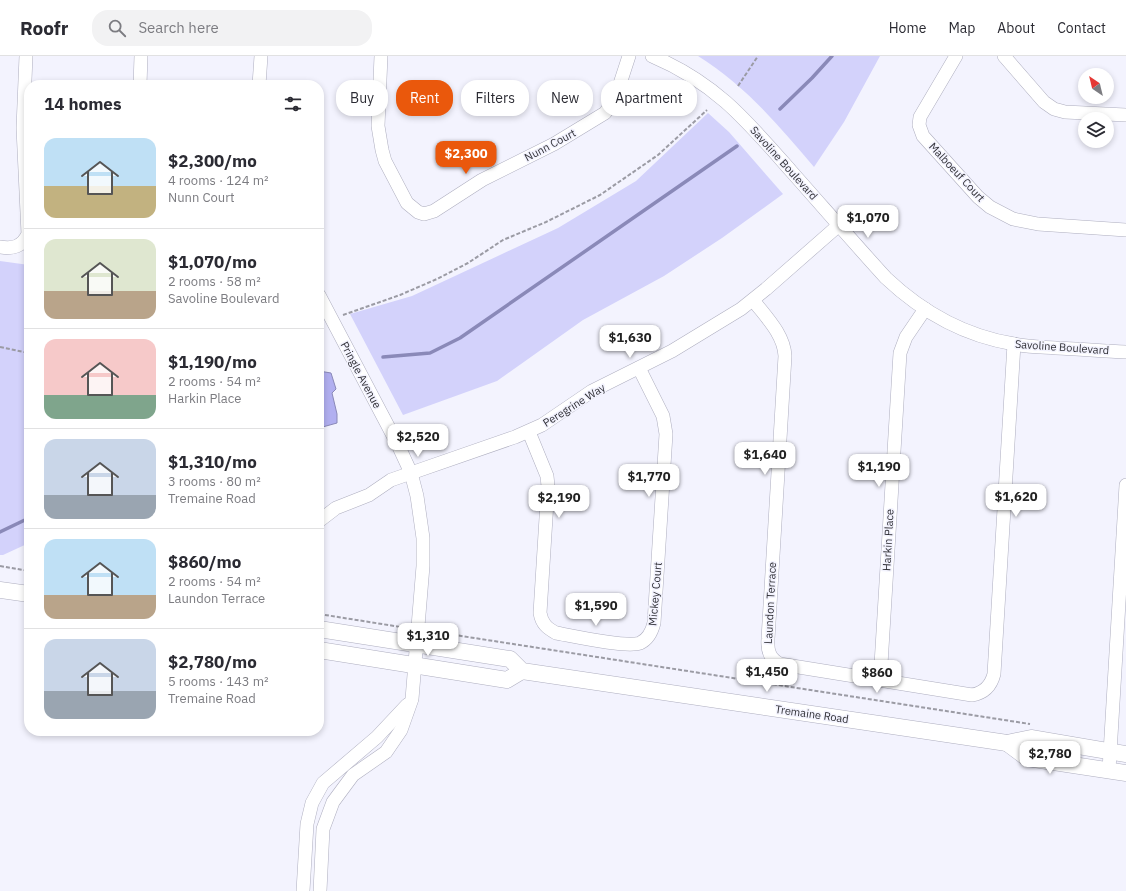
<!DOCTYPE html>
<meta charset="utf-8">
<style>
:root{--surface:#fff;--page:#f2f2f3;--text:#2b2b33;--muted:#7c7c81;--line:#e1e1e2;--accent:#ea580c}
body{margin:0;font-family:"IBM Plex Sans",sans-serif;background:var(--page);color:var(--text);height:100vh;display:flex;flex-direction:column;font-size:15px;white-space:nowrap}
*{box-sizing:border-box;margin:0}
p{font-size:13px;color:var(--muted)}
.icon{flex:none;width:22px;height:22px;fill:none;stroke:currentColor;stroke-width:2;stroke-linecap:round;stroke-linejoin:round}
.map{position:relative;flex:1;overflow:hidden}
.side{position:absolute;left:24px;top:24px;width:300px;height:656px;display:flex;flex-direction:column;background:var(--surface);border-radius:16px;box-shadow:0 2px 6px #0003}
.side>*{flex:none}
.guide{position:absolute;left:336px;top:24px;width:380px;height:36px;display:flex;gap:8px}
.needle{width:26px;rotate:325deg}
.fabs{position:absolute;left:1078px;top:12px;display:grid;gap:8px}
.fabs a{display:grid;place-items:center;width:36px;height:36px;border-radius:50%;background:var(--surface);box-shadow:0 2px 6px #0003;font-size:20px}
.price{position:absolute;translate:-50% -34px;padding:0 9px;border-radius:8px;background:#fff;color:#222;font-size:13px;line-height:26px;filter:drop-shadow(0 1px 2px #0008)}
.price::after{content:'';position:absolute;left:50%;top:24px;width:12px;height:9px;margin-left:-6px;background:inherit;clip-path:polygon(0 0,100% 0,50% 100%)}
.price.active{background:var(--accent);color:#fff}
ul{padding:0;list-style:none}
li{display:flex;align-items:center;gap:12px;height:100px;padding:0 20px}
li+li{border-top:1px solid var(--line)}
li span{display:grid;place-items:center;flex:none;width:112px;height:80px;border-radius:12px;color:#555}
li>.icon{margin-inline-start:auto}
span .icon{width:48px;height:48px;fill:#fffc;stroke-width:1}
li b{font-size:17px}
h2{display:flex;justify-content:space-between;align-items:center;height:48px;padding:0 20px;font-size:17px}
.pill{padding:0 14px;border-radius:16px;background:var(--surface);box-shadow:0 2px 6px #0003;font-size:14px;line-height:36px}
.pill.active{background:var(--accent);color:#fff}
header{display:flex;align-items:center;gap:24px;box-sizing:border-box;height:56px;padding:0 20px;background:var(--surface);border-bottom:1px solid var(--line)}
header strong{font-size:19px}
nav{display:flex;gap:22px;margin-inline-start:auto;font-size:14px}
.search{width:280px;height:36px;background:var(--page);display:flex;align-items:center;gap:10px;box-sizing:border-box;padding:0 14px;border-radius:16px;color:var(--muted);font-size:15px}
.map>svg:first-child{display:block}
.green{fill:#d3d2fb}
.water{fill:#b1aff0;stroke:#8a89b8}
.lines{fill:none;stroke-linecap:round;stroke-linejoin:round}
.stream{stroke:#8a89b8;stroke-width:3.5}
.minor-casing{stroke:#aeaebf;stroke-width:14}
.major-casing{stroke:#aeaebf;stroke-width:17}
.path{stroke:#9b9ba4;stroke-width:2;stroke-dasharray:4 2;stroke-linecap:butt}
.minor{stroke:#fff;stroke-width:13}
.major{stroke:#fff;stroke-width:16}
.labels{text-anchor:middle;stroke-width:3;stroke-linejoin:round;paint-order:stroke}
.street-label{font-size:11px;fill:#2f2f35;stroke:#f3f3fe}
</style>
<header>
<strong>Roofr</strong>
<div class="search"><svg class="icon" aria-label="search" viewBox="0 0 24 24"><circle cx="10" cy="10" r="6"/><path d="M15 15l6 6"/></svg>Search here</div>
<nav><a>Home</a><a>Map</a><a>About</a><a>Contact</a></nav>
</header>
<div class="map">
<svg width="1126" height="835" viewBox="0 0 1126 835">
<rect width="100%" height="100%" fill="#f3f3fe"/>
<g class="green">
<path d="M698,0H880L844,66L814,111C779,70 745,29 698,0Z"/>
<polygon points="708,57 729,76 783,138 722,182 664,220 583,264 497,325 403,359 350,258 412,240 558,172 636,125"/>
<polygon points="0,205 29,209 29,487 3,499 0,499"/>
</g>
<polygon class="water" points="319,315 331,317 336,333 332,337 337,358 337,367 319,372"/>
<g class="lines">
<g class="stream">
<polyline points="780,53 812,22 832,0"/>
<polyline points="383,301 430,297 460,282 737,90"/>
<polyline points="0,476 29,462"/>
</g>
<g class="minor-casing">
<g id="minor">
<polyline points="381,0 378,70 382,94 385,105 407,147 418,156 424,158 434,155 482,124 554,88 605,57 615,43 629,0"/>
<path d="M652,0C716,27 747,65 791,115C823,151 854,187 886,222C922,256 965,280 1014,288C1028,291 1042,291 1056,292C1079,293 1103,295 1126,296"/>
<polyline points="956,0 920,61 919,69 923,80 978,141 990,151 1013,163 1038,168 1126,174"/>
<polyline points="1004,0 1044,46 1054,53 1065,56 1126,59"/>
<polyline points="140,29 141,0"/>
<polyline points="259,29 261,0"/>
<path d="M0,191C13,193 22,191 28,178L23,72L26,0"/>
<polyline points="319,239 399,391 411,417 417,440 423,482 423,510 412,643 401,674 386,696 353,719 333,746 323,773 320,835"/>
<path d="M753,244C765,260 784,278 785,300L768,583C767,595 770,603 780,608L972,639C984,637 991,630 994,618L1014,288"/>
<path d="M529,376L547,420L548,430L540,557C542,568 547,572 556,577C573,580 627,592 640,587C649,583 652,575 654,567L666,378L663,360L639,312"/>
<polyline points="319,465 336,452 369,439 391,424 515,381 542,369 592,335 672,295 741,253 766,233 839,169"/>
<polyline points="880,625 900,297 906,281 925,253"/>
<polyline points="1109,714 1126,429"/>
<polyline points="303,835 307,768 312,747 323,727 377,681 407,649"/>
</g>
</g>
<g class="major-casing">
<g id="major">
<polyline points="0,534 29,538"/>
<polyline points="319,573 510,603 522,615 1007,687 1031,682 1126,698"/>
<polyline points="319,594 507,624 522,615"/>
<polyline points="1007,687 1027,702 1126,717"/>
</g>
</g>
<g class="path">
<polyline points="738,30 758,0"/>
<polyline points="343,259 400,239 437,223 468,207 503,184 546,166 600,139 658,99 707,54"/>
<polyline points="0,291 24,296 29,295"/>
<polyline points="0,510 29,515"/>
<polyline points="319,558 407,572"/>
<polyline points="429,575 1030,668"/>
</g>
<use href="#minor" class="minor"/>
<use href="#major" class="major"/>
</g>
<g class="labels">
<g class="street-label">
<text transform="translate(550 89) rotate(-28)" y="4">Nunn Court</text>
<text transform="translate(784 107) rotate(48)" y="4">Savoline Boulevard</text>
<text transform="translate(957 116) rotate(47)" y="4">Malboeuf Court</text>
<text transform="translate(1062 291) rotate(4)" y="4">Savoline Boulevard</text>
<text transform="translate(361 319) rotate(62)" y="4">Pringle Avenue</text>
<text transform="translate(574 349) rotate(-32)" y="4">Peregrine Way</text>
<text transform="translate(888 484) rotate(-87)" y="4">Harkin Place</text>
<text transform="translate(655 538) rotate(-85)" y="4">Mickey Court</text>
<text transform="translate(770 547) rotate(-87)" y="4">Laundon Terrace</text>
<text transform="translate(812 658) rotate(8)" y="4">Tremaine Road</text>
</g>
</g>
</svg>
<div class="fabs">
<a><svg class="needle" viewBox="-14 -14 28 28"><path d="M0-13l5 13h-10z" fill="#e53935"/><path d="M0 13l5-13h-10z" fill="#7c7c81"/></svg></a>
<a><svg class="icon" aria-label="layers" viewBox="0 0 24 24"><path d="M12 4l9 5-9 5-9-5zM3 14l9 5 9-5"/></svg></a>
</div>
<b class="price active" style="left:466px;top:119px">$2,300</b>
<b class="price" style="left:868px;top:183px">$1,070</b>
<b class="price" style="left:630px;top:303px">$1,630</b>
<b class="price" style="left:418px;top:402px">$2,520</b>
<b class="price" style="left:765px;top:420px">$1,640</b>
<b class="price" style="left:879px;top:432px">$1,190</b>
<b class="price" style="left:649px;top:442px">$1,770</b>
<b class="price" style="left:1016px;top:462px">$1,620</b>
<b class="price" style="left:559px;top:463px">$2,190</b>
<b class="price" style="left:596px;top:571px">$1,590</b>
<b class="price" style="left:428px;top:601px">$1,310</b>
<b class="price" style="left:767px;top:637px">$1,450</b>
<b class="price" style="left:877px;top:638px">$860</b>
<b class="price" style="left:1050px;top:719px">$2,780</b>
<div class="guide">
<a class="pill">Buy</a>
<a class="pill active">Rent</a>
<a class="pill">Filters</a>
<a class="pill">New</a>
<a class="pill">Apartment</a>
</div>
<section class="side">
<h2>14 homes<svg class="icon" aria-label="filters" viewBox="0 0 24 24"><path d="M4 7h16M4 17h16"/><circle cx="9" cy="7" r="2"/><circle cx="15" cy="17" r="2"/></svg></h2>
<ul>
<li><span style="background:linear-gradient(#bfe0f5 60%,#c2b280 0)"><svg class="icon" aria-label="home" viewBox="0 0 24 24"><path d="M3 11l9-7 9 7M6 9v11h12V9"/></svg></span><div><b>$2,300/mo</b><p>4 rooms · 124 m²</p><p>Nunn Court</p></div></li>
<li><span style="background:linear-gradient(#dfe7d0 65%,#b9a48a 0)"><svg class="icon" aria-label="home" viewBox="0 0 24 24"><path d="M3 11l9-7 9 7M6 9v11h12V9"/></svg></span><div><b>$1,070/mo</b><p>2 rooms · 58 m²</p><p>Savoline Boulevard</p></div></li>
<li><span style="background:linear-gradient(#f6c9c9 70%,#7fa58c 0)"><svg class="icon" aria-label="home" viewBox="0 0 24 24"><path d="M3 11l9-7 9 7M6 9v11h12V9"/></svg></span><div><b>$1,190/mo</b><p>2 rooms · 54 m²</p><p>Harkin Place</p></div></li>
<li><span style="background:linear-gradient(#c9d6e8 70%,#9aa5b1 0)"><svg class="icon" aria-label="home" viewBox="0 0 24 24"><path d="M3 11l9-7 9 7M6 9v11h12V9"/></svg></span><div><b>$1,310/mo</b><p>3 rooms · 80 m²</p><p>Tremaine Road</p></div></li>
<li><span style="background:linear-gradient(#bfe0f5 70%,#b9a48a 0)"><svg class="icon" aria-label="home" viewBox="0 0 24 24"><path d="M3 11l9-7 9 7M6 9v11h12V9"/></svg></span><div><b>$860/mo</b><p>2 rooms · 54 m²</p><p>Laundon Terrace</p></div></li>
<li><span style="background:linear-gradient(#c9d6e8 65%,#9aa5b1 0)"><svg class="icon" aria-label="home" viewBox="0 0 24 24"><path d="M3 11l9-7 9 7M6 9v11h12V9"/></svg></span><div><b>$2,780/mo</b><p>5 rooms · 143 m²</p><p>Tremaine Road</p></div></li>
</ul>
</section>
</div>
